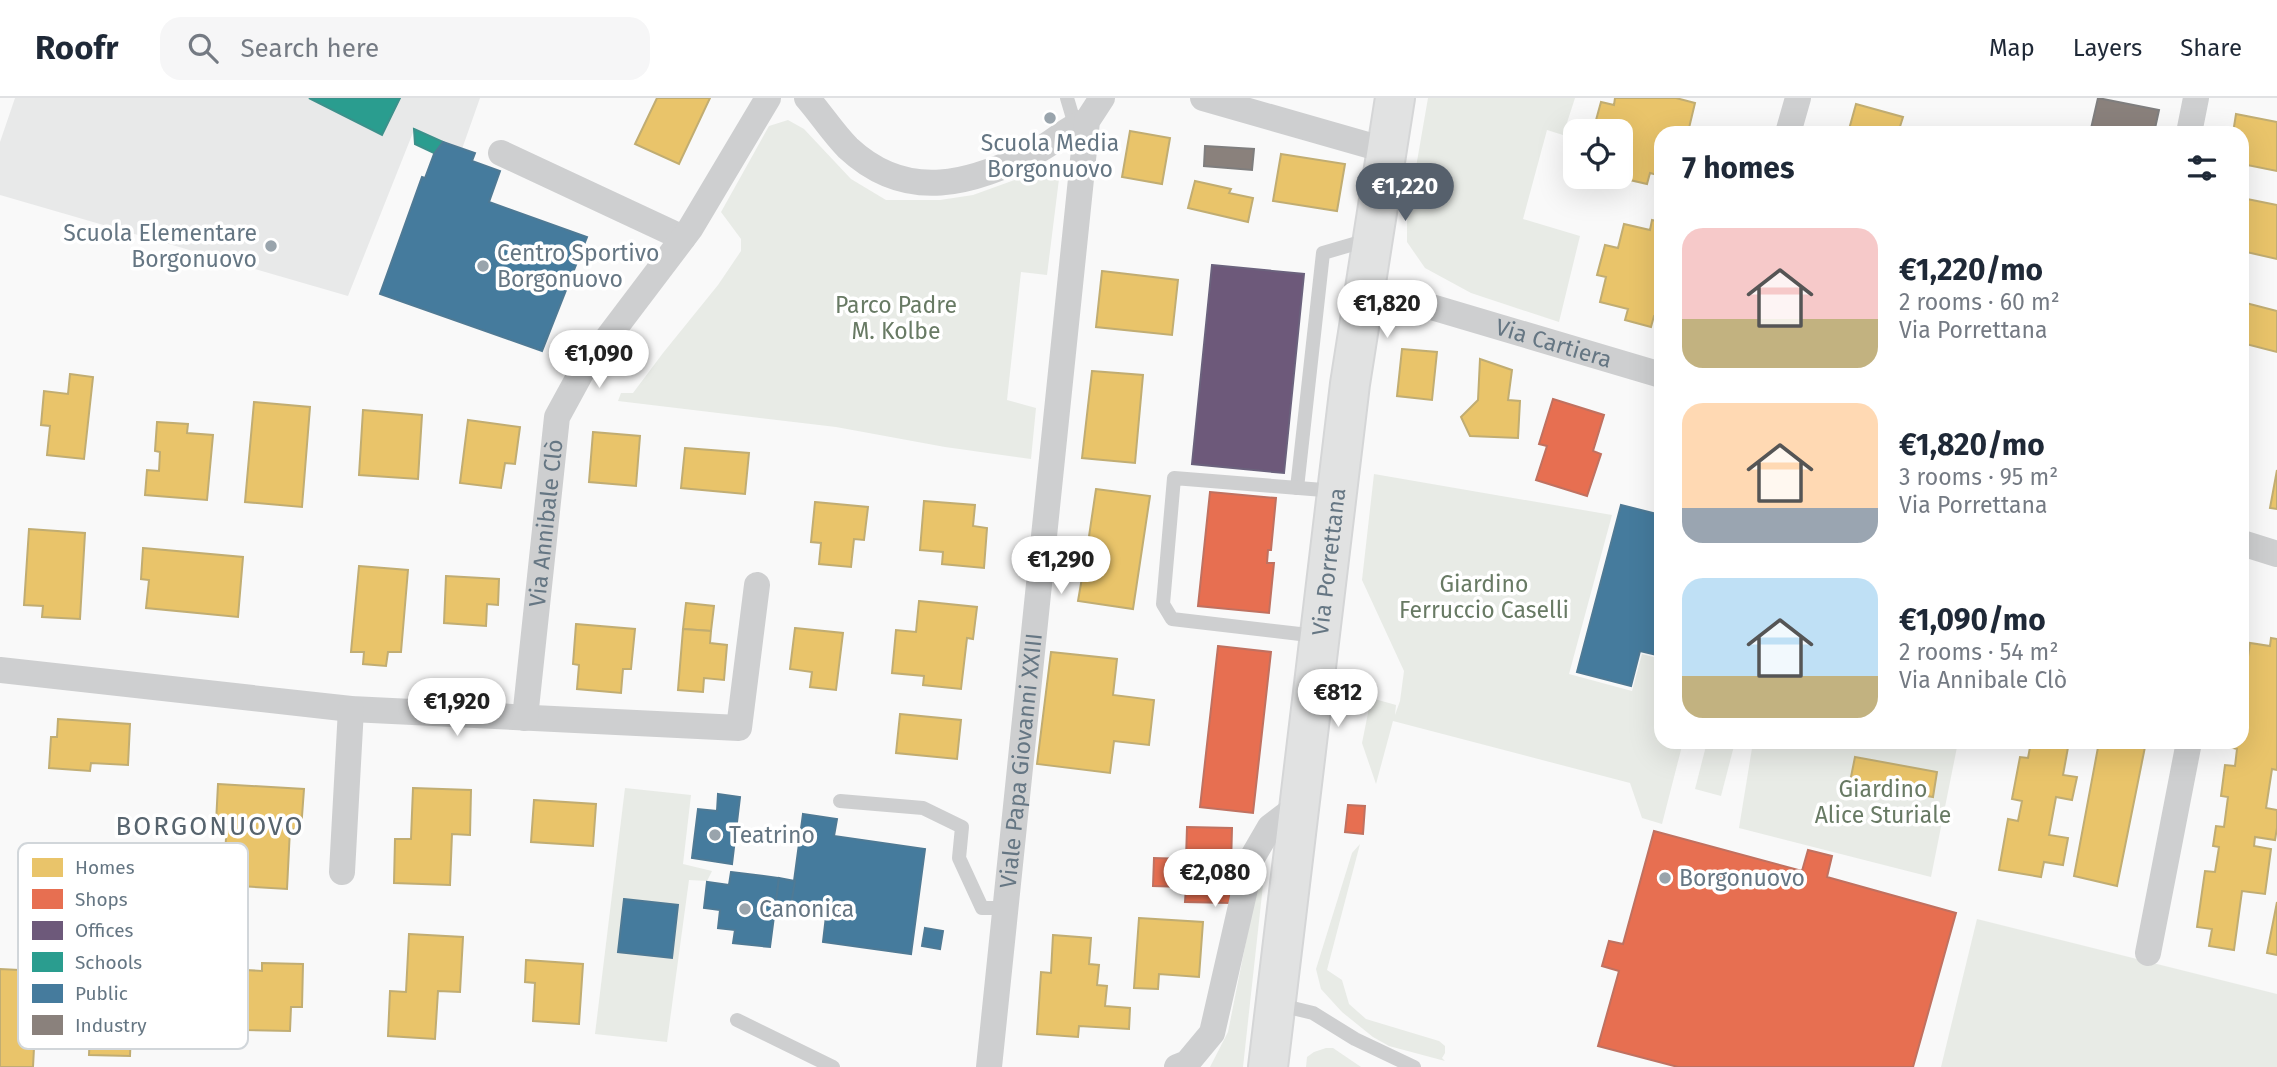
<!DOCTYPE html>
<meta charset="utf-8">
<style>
:root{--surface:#fff;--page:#f6f6f7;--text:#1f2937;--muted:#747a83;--line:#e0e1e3;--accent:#56606c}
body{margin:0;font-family:"Fira Sans",sans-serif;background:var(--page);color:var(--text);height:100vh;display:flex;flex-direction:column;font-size:26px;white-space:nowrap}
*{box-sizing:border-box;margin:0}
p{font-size:23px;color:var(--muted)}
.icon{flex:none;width:38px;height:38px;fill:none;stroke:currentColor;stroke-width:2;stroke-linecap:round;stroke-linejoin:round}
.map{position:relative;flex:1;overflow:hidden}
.drawer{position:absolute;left:1654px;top:28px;width:595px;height:623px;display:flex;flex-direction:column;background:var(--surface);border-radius:21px;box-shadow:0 7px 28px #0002}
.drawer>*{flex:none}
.tools{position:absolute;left:1563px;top:21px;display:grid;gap:14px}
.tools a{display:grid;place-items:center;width:70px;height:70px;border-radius:14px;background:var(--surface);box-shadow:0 7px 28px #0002;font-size:35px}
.price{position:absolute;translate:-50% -60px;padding:0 16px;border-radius:24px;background:#fff;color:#222;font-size:23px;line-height:46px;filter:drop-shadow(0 2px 4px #0008)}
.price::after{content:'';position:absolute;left:50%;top:42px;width:21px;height:16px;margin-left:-10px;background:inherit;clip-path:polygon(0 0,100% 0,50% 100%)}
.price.current{background:var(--accent);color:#fff}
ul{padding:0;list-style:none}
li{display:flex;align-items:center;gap:21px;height:175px;padding:0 28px}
li span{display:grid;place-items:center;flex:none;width:196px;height:140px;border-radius:21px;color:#555}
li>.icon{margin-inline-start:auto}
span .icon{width:84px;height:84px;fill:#fffc;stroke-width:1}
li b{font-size:30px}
h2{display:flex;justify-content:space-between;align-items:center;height:84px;padding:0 28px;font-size:30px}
header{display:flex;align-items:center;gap:42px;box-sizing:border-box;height:98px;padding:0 35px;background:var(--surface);border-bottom:2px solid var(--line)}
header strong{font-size:33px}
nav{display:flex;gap:38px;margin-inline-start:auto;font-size:24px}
.search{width:490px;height:63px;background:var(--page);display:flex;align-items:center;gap:18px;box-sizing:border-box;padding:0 24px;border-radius:21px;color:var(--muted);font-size:26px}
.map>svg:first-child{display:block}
.built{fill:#e8e9e9}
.green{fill:#e8ebe6}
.homes{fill:#e9c46a;stroke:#c1ad72;stroke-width:2}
.shops{fill:#e76f51;stroke:#c07160;stroke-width:2}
.offices{fill:#6d597a;stroke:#6b627d;stroke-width:2}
.schools{fill:#2a9d8f;stroke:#3c918b;stroke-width:2}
.public{fill:#457b9d;stroke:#4f7a95;stroke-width:2}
.industry{fill:#8a817c;stroke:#7f7e7e;stroke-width:2}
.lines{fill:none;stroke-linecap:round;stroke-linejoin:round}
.secondary-casing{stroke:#d5d6d7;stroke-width:42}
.lane{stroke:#cecfd0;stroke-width:14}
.street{stroke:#cecfd0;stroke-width:26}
.secondary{stroke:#e1e2e2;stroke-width:38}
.poi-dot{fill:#99a4ac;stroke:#fff;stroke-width:2.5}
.labels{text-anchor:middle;stroke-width:7;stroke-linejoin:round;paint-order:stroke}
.poi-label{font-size:23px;fill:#657683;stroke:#fff;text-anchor:start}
.park-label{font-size:23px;fill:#687a64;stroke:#fff}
.street-label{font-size:23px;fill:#657683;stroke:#fff}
.quarter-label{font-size:26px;letter-spacing:2px;fill:#57646e;stroke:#fff}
.key{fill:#fff;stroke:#d1d6da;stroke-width:2}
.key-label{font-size:19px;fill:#657683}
</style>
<header>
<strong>Roofr</strong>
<div class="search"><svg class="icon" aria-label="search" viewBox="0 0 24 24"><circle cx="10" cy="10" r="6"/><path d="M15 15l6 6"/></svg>Search here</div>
<nav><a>Map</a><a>Layers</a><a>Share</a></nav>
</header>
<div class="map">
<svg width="2277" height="969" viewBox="0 0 2277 969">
<rect width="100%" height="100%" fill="#f9f9f9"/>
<polygon class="built" points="15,0 480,0 462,51 414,32 348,198 0,97 0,44"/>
<g class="green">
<polygon points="1428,0 1575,0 1563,37 1547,32 1523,121 1580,138 1559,224 1471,195 1425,170 1407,144 1407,121"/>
<polygon points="788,22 804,31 851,81 886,102 940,102 973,97 1061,65 1047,177 1021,174 1007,302 1036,310 1031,361 945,349 836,329 618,303 621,295 633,295 663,255 718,187 741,153 741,141 721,114 769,28"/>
<polygon points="1374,376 1612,417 1569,576 1632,593 1642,556 1661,561 1661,644 1683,644 1662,726 1642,720 1630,685 1393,623 1376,686 1362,645 1371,600 1396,607 1395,617 1400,603 1404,573 1362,482"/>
<polygon points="1707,644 1735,644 1721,698 1695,691"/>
<polygon points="1753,644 1958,644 1931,779 1739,730"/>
<polygon points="625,690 691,697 683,766 712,773 707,783 689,782 667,944 595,936"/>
<polygon points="1360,746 1327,872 1342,882 1349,906 1366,921 1439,943 1445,948 1445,955 1442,960 1445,963 1389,948 1373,939 1342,914 1321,891 1316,871 1352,755"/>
<polygon points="1259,778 1264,778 1243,969 1210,969 1228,934"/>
<polygon points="1977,821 2277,896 2277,969 1941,969"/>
<polygon points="1326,950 1333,950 1361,969 1306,969 1307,959 1314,954"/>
</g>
<g class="homes">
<polygon points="657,0 710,0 679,66 635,46"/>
<polygon points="1615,0 1676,0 1695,5 1689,30 1704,35 1661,35 1661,78 1650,75 1647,86 1621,80 1624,68 1620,67 1620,33 1593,33 1601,4 1614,7"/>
<polygon points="1856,6 1903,19 1898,35 1848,35"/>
<polygon points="2236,16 2277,24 2277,73 2242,66 2242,35 2233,35"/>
<polygon points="1130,33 1170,40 1162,86 1122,79"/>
<polygon points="1281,56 1345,66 1337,113 1273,103"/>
<polygon points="1195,83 1231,91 1229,95 1253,100 1248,124 1188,110"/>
<polygon points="2242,100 2277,107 2277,161 2242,153"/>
<polygon points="1652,122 1661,124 1661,219 1654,218 1651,229 1625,222 1628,211 1600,204 1606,179 1597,177 1605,147 1618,150 1624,126 1650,132"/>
<polygon points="1102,173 1178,182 1172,237 1096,229"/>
<polygon points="2242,204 2277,213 2277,254 2242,245"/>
<polygon points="1402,251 1437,254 1432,302 1397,298"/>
<polygon points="1480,261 1512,272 1508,302 1520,303 1518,340 1470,338 1461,319 1478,302"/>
<polygon points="1092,273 1143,277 1135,365 1082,360"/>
<polygon points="70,276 93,279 84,361 47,357 50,328 41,327 44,293 68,296"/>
<polygon points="254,304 310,309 302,409 245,404"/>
<polygon points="363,312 422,317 418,381 359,377"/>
<polygon points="468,322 520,329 515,366 505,365 501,390 460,385"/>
<polygon points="157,324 188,326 187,335 213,337 207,402 145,397 147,372 159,373 160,354 155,353"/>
<polygon points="593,334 640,338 636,388 589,384"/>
<polygon points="685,350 749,355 745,396 681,390"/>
<polygon points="2277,372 2277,411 2270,410"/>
<polygon points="1096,391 1150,398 1133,511 1078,503 1083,474 1071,473 1074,450 1087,452"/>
<polygon points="924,403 975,407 973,428 987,430 984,470 942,466 943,454 920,452"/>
<polygon points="815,404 868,409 864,442 854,441 851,469 819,466 821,445 811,444"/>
<polygon points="29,431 85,435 80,521 42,519 43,508 24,507"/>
<polygon points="143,450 243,459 238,519 146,510 149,482 141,481"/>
<polygon points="359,468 408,472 401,554 388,554 386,568 363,566 364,554 351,554"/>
<polygon points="446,478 499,481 498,507 487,506 486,528 444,525"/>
<polygon points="919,503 977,509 973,541 967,540 961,591 923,587 924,578 892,575 896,532 916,534"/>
<polygon points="686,505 714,508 711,533 683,531"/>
<polygon points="576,526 635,531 631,571 623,571 621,595 577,591 579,567 573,566"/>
<polygon points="795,530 843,535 836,592 810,589 812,574 790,571"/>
<polygon points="683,531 711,533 710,545 727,547 724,582 704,580 703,594 678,592"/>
<polygon points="2271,540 2277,541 2277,672 2272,671 2266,710 2277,712 2277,730 2275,742 2255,739 2254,748 2271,751 2265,796 2242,793 2234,852 2209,848 2212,831 2197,829 2205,773 2215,774 2219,749 2213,748 2216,728 2224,729 2228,699 2221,698 2225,667 2235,668 2237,651 2230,649 2231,644 2242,644 2242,628 2244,628 2248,601 2242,600 2250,545 2270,548"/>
<polygon points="1051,554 1117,561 1113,597 1154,602 1149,647 1114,643 1110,675 1037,666"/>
<polygon points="900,616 961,622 957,661 896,655"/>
<polygon points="58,621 130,626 128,667 91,665 90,673 49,670 51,639 57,639"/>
<polygon points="2031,644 2069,644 2063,677 2077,679 2072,702 2056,699 2049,737 2068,740 2063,767 2044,764 2041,779 1999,772 2008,721 2018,723 2022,703 2012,701 2020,659 2028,660"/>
<polygon points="2099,644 2146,644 2117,788 2074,778"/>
<polygon points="1855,659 1937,674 1933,699 1850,684"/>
<polygon points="218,686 304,691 301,732 290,731 287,791 223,787 227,725 216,725"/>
<polygon points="413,690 471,692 470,737 452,736 450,787 394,785 395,741 411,741"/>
<polygon points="534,702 596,706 593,748 531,744"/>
<polygon points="2277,804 2277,857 2267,855"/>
<polygon points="1139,820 1203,824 1199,879 1159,876 1158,891 1134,890"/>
<polygon points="409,836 463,839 460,894 438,893 435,941 388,938 390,893 406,894"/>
<polygon points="1053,837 1091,840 1089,866 1099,867 1097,887 1107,888 1105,908 1130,910 1129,931 1079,928 1078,939 1037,936 1041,874 1051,875"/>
<polygon points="526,862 583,866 579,926 533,923 535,885 525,884"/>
<polygon points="262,865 303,866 302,909 291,909 290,933 245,932 246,872 262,873"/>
<polygon points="0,871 38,873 33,969 0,969"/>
<polygon points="91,909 132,911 130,958 89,957"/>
</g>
<g class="shops">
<polygon points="1553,301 1604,317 1593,353 1601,356 1587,398 1536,382 1547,348 1539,346"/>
<polygon points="1210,394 1276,400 1271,452 1268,452 1267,465 1274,465 1269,515 1198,508"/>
<polygon points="1218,548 1271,554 1253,715 1200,709"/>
<polygon points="1348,707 1365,708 1363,736 1345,734"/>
<polygon points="1187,729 1232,730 1230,805 1185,804 1186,789 1153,788 1154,760 1186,761"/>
<polygon points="1654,733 1802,773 1808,752 1832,758 1827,779 1956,815 1913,969 1678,969 1598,948 1619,873 1602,868 1609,843 1623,846"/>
</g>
<polygon class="offices" points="1212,167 1304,176 1284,375 1192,366"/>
<g class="schools">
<polygon points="309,0 400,0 382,37"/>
<polygon points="414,31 443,44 436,56 415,46"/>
</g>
<g class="public">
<polygon points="443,44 475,55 472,63 500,73 489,104 587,139 542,253 380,196 422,79 425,80 434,56"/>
<polygon points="1621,407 1661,417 1661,472 1654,498 1661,499 1661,558 1640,553 1631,588 1577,574"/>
<polygon points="718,696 740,699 732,766 692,760 698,711 717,713"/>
<polygon points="803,716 837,721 834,738 925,751 911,856 823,844 826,818 790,813"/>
<polygon points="731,774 779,780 770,849 733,845 735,832 718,830 720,812 704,810 707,784 729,787"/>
<polygon points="779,780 795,783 790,813 775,811"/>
<polygon points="624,801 678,807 672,860 618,854"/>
<polygon points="925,830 943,833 940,851 922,848"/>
</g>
<g class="industry">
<polygon points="2098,0 2159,12 2154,35 2090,35"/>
<polygon points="1205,48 1254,51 1252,72 1204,68"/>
</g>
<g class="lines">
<g class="secondary-casing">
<g id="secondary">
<path id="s4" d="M1268,969L1350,286L1395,0"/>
</g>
</g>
<g class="lane">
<polyline points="1067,0 1075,27"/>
<polyline points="1297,390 1323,155 1371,141"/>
<polyline points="1317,538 1172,521 1163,506 1174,380 1336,393"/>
<polyline points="840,703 923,710 962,729 959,760 982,810 1005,810"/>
<polyline points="1276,906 1313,915 1355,941 1414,969"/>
<polyline points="737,922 833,969"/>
</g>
<g class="street">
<path d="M807,0C821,16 833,35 848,50C908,106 972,85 1037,53C1055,44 1068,29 1087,23"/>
<polyline points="1203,0 1385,52"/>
<polyline points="1788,35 1798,0"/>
<polyline points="2189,35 2196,0"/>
<polyline points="501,55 683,140"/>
<path id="s1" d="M1364,189L1661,277"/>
<polyline points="2242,445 2277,456"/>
<polyline points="0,572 351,611 739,630 757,487"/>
<path id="s2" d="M525,620L557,319L581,275L690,131L768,0"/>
<polyline points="342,774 351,611"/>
<polyline points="2148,855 2189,644"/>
<path id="s3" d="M989,969L1087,23L1102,0"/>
<polyline points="1177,969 1187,965 1212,935 1252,760 1270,729 1299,707"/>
</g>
<use href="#secondary" class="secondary"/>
</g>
<g class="poi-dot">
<circle cx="1050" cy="20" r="7"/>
<circle cx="271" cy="148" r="7"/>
<circle cx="483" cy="168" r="7"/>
<circle cx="715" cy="737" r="7"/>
<circle cx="1665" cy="780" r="7"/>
<circle cx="745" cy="811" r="7"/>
</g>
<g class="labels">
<g class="poi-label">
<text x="1050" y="53" text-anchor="middle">Scuola Media<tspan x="1050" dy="26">Borgonuovo</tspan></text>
<text x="257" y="143" text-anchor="end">Scuola Elementare<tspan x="257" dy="26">Borgonuovo</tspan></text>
<text x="497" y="163">Centro Sportivo<tspan x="497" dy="26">Borgonuovo</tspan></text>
<text x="729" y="745">Teatrino</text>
<text x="1679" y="788">Borgonuovo</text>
<text x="759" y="819">Canonica</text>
</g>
<g class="park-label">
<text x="896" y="215">Parco Padre<tspan x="896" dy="26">M. Kolbe</tspan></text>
<text x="1484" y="494">Giardino<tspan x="1484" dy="26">Ferruccio Caselli</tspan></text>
<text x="1883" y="699">Giardino<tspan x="1883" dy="26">Alice Sturiale</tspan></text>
</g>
<g class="street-label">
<text dy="8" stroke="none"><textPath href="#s1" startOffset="198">Via Cartiera</textPath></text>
<text dy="8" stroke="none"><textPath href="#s2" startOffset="196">Via Annibale Clò</textPath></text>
<text dy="8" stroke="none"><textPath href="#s4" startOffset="509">Via Porrettana</textPath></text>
<text dy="8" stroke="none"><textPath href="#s3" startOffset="308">Viale Papa Giovanni XXIII</textPath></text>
</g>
<g class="quarter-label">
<text x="210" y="737">BORGONUOVO</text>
</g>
</g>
<rect x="18" y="745" width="230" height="206" rx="10" class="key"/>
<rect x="32" y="760" width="31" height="19" fill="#e9c46a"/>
<rect x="32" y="791" width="31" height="20" fill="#e76f51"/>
<rect x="32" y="823" width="31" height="19" fill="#6d597a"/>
<rect x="32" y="854" width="31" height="20" fill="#2a9d8f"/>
<rect x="32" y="886" width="31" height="19" fill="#457b9d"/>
<rect x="32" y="917" width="31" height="20" fill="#8a817c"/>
<g class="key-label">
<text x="75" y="776">Homes</text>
<text x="75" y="808">Shops</text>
<text x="75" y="839">Offices</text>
<text x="75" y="871">Schools</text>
<text x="75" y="902">Public</text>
<text x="75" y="934">Industry</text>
</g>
</svg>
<div class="tools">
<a><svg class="icon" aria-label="locate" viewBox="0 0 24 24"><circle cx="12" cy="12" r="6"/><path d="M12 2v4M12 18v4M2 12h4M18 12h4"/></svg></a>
</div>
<b class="price current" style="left:1405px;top:125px">€1,220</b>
<b class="price" style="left:1387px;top:242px">€1,820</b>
<b class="price" style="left:599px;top:292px">€1,090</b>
<b class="price" style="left:1061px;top:498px">€1,290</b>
<b class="price" style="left:1338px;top:631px">€812</b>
<b class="price" style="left:457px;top:640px">€1,920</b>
<b class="price" style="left:1215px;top:811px">€2,080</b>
<section class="drawer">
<h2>7 homes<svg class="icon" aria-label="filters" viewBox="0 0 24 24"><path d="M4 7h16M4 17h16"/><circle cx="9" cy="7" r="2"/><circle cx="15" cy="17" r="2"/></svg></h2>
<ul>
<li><span style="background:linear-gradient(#f6c9c9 65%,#c2b280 0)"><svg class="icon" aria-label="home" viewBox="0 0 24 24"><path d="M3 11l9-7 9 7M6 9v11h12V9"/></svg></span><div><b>€1,220/mo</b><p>2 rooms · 60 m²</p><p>Via Porrettana</p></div></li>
<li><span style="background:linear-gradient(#ffd9b3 75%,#9aa5b1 0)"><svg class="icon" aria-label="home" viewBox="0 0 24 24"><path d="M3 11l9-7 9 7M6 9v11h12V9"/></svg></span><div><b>€1,820/mo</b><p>3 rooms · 95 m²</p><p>Via Porrettana</p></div></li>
<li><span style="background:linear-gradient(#bfe0f5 70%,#c2b280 0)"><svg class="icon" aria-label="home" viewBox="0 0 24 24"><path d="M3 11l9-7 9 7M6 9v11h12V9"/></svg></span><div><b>€1,090/mo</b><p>2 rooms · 54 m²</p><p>Via Annibale Clò</p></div></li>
</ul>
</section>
</div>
